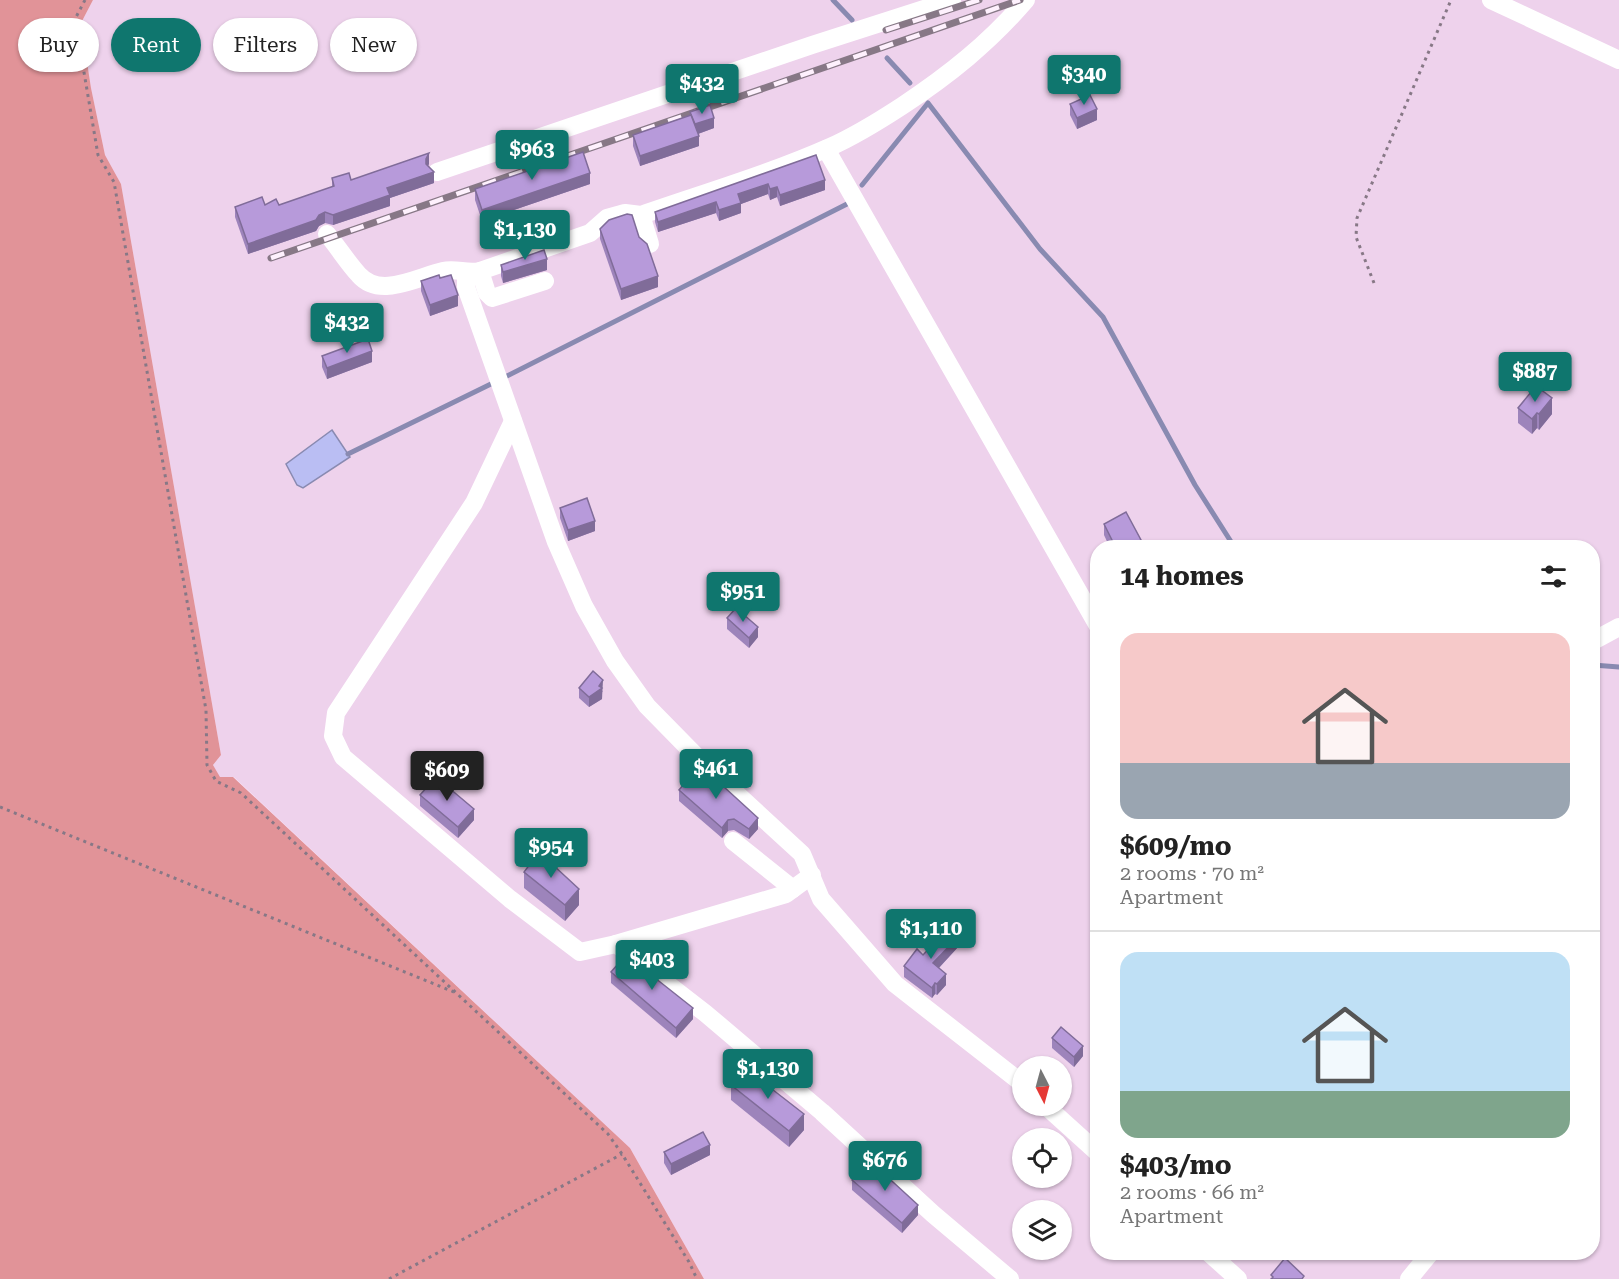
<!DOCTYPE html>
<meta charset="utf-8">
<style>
:root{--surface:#fff;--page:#f6f6f6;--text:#222;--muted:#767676;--line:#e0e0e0;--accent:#0f766e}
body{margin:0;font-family:"Roboto Serif",serif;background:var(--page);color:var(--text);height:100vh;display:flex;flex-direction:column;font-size:22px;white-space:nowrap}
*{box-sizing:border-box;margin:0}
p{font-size:20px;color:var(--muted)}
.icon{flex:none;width:33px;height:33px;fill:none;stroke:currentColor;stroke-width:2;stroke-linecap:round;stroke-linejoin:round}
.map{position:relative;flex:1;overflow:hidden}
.side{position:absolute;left:1090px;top:540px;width:510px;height:720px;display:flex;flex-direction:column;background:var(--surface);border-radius:24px;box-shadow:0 2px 4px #0004}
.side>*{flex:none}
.banner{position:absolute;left:18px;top:18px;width:570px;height:54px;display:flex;gap:12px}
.needle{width:39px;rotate:174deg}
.controls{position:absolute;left:1012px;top:1056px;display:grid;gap:12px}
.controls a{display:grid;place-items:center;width:60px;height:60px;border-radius:50%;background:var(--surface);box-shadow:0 2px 4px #0004;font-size:30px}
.price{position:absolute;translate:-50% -51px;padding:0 14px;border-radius:6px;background:var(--accent);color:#fff;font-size:20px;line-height:39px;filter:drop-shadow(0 2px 3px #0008)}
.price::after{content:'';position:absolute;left:50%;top:36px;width:18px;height:14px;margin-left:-9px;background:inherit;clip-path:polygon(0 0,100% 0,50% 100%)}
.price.active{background:#222;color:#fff}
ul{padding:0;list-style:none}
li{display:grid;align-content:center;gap:12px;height:318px;padding:0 30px}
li+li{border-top:2px solid var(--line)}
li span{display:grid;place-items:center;height:186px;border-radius:18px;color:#555}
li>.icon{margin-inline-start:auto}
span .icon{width:108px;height:108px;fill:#fffc;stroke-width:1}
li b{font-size:26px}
h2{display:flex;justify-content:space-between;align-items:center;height:72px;padding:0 30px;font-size:26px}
.tag{padding:0 21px;border-radius:27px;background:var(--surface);box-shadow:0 2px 4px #0004;font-size:21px;line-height:54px}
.tag.active{background:var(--accent);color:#fff}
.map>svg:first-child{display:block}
.built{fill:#eed2ec;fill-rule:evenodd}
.forest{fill:#e19398}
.water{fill:#babef3;stroke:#898ab1;stroke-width:1.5}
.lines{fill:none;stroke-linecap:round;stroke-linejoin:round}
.stream{stroke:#898ab1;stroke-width:5}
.path{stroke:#877886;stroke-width:3;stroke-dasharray:3 4.5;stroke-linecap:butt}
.minor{stroke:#fff;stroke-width:18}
.rail-casing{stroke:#877886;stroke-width:7}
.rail{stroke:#fef1fd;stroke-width:4.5;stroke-dasharray:14;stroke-linecap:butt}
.wall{fill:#9d84bb}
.shaded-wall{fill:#806c99}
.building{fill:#b79ada;stroke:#806c99;stroke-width:1.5}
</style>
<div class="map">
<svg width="1619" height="1279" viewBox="0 0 1619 1279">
<rect width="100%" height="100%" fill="#f7e0f5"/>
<path class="built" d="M93,0H1619V1279H704L630,1148L234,777H219L213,765L221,755L121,184L105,155L91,88L81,23ZM1098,548H1593V1252H1098ZM1023,1066H1062V1106H1023ZM1023,1138H1062V1178H1023ZM1023,1210H1062V1250H1023Z"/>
<polygon class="forest" points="0,0 93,0 81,23 91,88 105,155 121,184 221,755 213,765 220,777 233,777 630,1148 704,1279 0,1279"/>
<polygon class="water" points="332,430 350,457 303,488 297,485 286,464"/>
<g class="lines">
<g class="stream">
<polyline points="833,0 852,20"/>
<polyline points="887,58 910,83"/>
<polyline points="862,185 928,103 1040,249 1103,317 1195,485 1235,548"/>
<polyline points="503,378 847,204"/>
<polyline points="348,454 495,382"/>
<polyline points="1593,665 1619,667"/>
</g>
<g class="path">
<polyline points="85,0 75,19 98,155 114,182 206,710 207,765 216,781 241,793 608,1134 622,1154 689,1262 697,1279"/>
<polyline points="1374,283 1356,237 1357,218 1451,0"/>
<polyline points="0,807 454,992"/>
<polyline points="389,1279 622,1154"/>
</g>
<g class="minor">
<polyline points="1491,0 1619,60"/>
<polyline points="826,149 1098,626"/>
<polyline points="437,172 812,45 952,0"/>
<polyline points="641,215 650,244"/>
<path d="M327,234C338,247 347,262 359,275C380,299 417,277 443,271C456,268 467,274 480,271L590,233L607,218L625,213L641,215C704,193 769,174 830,147C855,136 879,121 902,106C949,75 989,43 1026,0"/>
<polyline points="480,271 487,293 492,298 545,281"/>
<polyline points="466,273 466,287 556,542 584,606 615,661 647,706 701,761 802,854 821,899 895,984 1023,1084"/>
<polyline points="513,421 474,503 336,713 333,736 343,757 510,899 580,952 616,944 705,1013 822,1112 933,1214 1010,1279"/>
<polyline points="1593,641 1619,627"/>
<polyline points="733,841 793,889"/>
<polyline points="616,944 786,894 812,875"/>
<polyline points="1046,1106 1098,1153"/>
<polyline points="1208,1252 1238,1279"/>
<polyline points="1409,1279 1431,1252"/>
</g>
<g class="rail-casing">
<g id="rail">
<polyline points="886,30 979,0"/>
<polyline points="271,258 1020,0"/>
</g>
</g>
<use href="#rail" class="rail"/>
</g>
<g class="wall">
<polygon points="1070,104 1097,120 1077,129 1070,115"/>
<polygon points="690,112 714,128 698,134 699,146 640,166 633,146 633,135 690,115"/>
<polygon points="816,155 825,190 780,206 777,197 770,200 768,194 741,204 741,213 719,221 716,213 658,232 655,222 655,212"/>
<polygon points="429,164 428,166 434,183 390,198 390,206 333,225 325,223 319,226 316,231 248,254 235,217 235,207 279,205 332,187 332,178 351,180"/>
<polygon points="590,184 482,221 475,200 475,189"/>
<polygon points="600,229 658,287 621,300 600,239"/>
<polygon points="501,265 547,270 503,283 501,276"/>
<polygon points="440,278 458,306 430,316 421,291 421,281"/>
<polygon points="322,356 372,362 327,379 322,367"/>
<polygon points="1518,408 1552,414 1539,430 1537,428 1532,434 1518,423"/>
<polygon points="560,508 595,531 568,541 560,518"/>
<polygon points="1104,524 1141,548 1110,548 1104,535"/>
<polygon points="727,618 758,637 749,648 727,629"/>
<polygon points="579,688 603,691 602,692 602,699 589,707 579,698"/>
<polygon points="679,790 758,829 749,839 734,830 728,831 722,838 679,801"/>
<polygon points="420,795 474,820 458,838 420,806"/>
<polygon points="524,872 579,905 565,921 524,888"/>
<polygon points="959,946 939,968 946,985 937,995 935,994 932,998 904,977 904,966 923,955"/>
<polygon points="611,972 693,1019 676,1038 611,983"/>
<polygon points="1052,1038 1083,1056 1074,1067 1052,1048"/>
<polygon points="731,1085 804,1130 789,1147 731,1100"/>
<polygon points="664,1152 710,1155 671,1175 664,1163"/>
<polygon points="852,1180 918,1215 902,1233 852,1190"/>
</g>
<g class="shaded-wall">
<polygon points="1097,109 1097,120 1077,129 1077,118"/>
<polygon points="714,118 714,128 695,135 695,124"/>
<polygon points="699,136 699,146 640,166 640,156"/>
<polygon points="429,153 429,164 426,169 426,159"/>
<polygon points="434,172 434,183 390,198 390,206 333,225 333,215 387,188"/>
<polygon points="590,173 590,184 482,221 482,210"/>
<polygon points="825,180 825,190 780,206 780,195"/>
<polygon points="768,184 768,194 741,204 741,213 719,221 719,210 738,194"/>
<polygon points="777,187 777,197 770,200 770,189"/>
<polygon points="716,202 716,213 658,232 658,222"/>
<polygon points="325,212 325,223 319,226 316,231 248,254 248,244"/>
<polygon points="547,259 547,270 503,283 503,272"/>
<polygon points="658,276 658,287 621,300 621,289"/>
<polygon points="458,295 458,306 430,316 430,305"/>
<polygon points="372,351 372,362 327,379 327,368"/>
<polygon points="1552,398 1552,414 1539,430 1539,414"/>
<polygon points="1537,413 1537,428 1532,434 1532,419"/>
<polygon points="595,521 595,531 568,541 568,530"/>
<polygon points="1141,540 1141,548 1128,548"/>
<polygon points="758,627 758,637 749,648 749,638"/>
<polygon points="603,680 602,699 589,707 589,697"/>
<polygon points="474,809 474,820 458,838 458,827"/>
<polygon points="758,818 758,829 749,839 749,829"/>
<polygon points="728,820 728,831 722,838 722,828"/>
<polygon points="579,889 579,905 565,921 565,905"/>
<polygon points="959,936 959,946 933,974 933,963"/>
<polygon points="946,974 946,985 937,995 937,984"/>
<polygon points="935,983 935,994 932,998 932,988"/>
<polygon points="693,1008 693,1019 676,1038 676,1028"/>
<polygon points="1083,1046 1083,1056 1074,1067 1074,1057"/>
<polygon points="804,1114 804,1130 789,1147 789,1131"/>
<polygon points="710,1145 710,1155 671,1175 671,1164"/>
<polygon points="918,1205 918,1215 902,1233 902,1223"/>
</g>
<g class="building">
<polygon points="1090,95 1097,109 1077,118 1070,104"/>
<polygon points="710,105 714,118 695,124 690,112"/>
<polygon points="691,115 699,136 640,156 633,135"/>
<polygon points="583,152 590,173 482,210 475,189"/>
<polygon points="429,153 426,159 426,164 434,172 387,188 390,195 333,215 325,212 319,215 316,220 248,244 235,207 262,197 265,205 276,199 279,205 334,186 332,178 349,173 351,180"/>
<polygon points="816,155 825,180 780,195 777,187 770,189 768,184 738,194 741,203 719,210 716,202 658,222 655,212"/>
<polygon points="627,214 632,215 639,237 647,244 658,276 621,289 600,229 609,220"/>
<polygon points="544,250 547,259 503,272 501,265"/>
<polygon points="439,275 440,278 451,275 458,295 430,305 421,281"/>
<polygon points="368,339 372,351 327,368 322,356"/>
<polygon points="1536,386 1552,398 1539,414 1537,413 1532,419 1518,408"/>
<polygon points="587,498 595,521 568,530 560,508"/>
<polygon points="1126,512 1141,540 1128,548 1116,548 1104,524"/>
<polygon points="736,608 758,627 749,638 727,618"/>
<polygon points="593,671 603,680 599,686 602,688 589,697 579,688"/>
<polygon points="700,765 758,818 749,829 734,819 728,820 722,828 679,790"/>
<polygon points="436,777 474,809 458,827 420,795"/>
<polygon points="539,852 579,889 565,905 524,872"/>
<polygon points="949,927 959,936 933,963 946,974 937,984 935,983 932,988 904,966 917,949 923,955"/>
<polygon points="626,955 693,1008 676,1028 611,972"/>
<polygon points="1061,1027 1083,1046 1074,1057 1052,1038"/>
<polygon points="746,1069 804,1114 789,1131 731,1085"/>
<polygon points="703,1132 710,1145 671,1164 664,1152"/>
<polygon points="869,1160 918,1205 902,1223 852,1180"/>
<polygon points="1285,1258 1304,1276 1302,1279 1271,1279 1273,1277 1271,1275"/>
</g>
</svg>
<div class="controls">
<a><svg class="needle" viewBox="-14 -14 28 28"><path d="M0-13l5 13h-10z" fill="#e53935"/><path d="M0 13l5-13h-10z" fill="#767676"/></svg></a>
<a><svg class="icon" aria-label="locate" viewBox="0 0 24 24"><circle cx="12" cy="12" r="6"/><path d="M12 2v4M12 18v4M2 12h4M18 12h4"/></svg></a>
<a><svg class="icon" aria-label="layers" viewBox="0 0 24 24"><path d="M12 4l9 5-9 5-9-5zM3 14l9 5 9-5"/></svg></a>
</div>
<b class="price" style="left:1084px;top:106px">$340</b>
<b class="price" style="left:702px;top:115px">$432</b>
<b class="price" style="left:532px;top:181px">$963</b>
<b class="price" style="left:525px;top:261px">$1,130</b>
<b class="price" style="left:347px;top:354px">$432</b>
<b class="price" style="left:1535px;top:403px">$887</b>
<b class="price" style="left:743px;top:623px">$951</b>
<b class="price" style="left:716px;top:800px">$461</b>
<b class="price active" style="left:447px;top:802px">$609</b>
<b class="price" style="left:551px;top:879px">$954</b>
<b class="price" style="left:931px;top:960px">$1,110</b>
<b class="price" style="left:652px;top:991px">$403</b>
<b class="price" style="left:768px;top:1100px">$1,130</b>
<b class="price" style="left:885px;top:1192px">$676</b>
<div class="banner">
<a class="tag">Buy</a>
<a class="tag active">Rent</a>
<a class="tag">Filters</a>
<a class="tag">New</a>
</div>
<section class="side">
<h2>14 homes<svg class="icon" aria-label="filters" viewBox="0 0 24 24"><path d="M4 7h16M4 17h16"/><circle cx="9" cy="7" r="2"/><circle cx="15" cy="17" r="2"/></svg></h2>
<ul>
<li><span style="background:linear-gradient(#f6c9c9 70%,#9aa5b1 0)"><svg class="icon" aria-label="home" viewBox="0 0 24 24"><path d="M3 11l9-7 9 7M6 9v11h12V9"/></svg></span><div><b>$609/mo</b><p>2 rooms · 70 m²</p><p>Apartment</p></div></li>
<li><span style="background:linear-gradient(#bfe0f5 75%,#7fa58c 0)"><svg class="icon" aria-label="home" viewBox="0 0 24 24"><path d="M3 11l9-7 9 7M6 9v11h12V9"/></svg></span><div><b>$403/mo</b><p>2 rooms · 66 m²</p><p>Apartment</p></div></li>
</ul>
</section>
</div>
